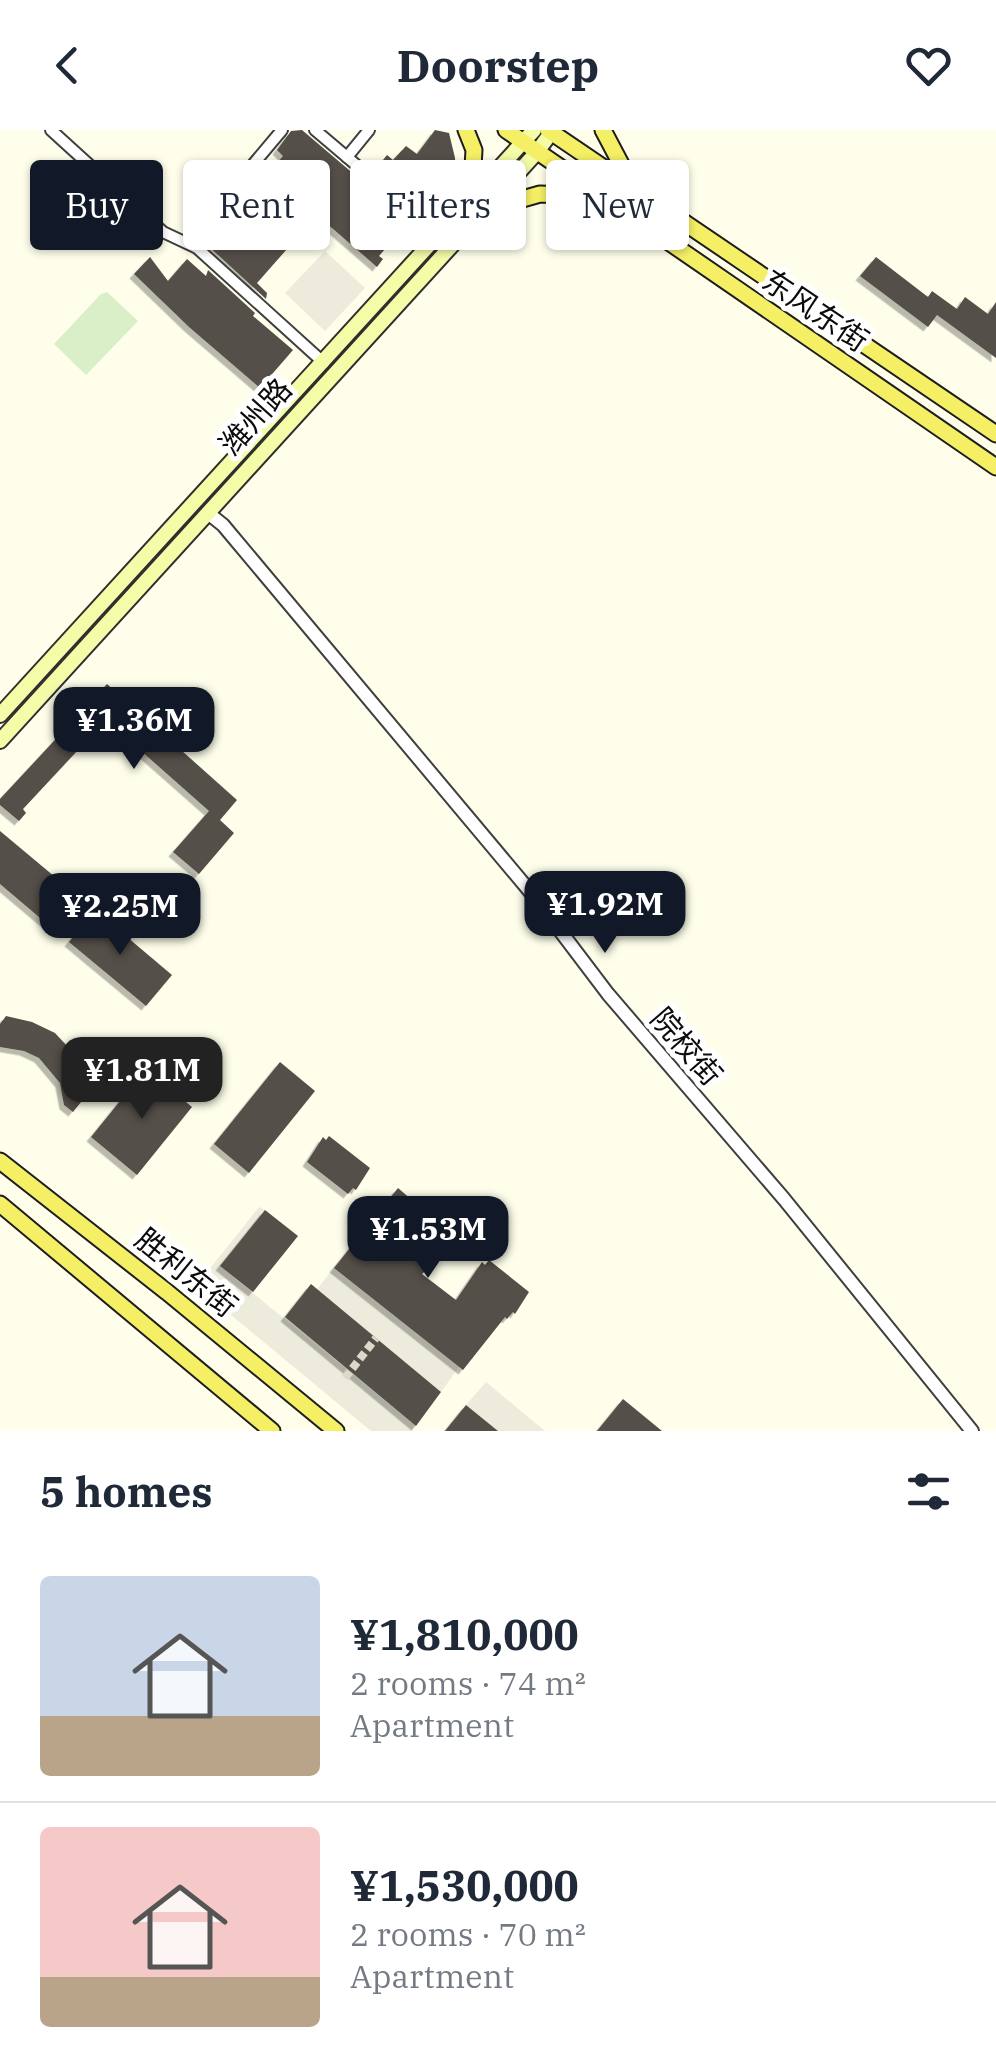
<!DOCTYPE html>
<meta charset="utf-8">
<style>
:root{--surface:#fff;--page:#f2f2f3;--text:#1f2937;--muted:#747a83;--line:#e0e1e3;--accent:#111827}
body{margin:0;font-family:"IBM Plex Serif","Noto Sans SC",serif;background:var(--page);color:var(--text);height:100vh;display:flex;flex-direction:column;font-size:38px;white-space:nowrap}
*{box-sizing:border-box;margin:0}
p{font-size:32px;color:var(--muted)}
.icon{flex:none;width:55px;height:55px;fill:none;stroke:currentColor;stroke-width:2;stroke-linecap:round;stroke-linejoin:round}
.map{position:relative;height:1301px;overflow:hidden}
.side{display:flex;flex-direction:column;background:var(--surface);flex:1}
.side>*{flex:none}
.guide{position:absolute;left:30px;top:30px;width:938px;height:90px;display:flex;gap:20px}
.price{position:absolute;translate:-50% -85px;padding:0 22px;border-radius:20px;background:var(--accent);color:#fff;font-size:32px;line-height:65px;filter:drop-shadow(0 2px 5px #0008)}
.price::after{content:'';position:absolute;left:50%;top:60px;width:30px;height:22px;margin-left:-15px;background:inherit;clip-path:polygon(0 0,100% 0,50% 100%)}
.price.active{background:#222;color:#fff}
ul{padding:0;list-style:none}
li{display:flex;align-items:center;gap:30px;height:250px;padding:0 40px}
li+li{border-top:2px solid var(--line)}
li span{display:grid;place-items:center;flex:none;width:280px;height:200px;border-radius:10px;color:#555}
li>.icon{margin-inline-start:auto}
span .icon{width:120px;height:120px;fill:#fffc;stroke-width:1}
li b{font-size:42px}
h2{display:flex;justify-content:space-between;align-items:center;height:120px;padding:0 40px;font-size:42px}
.tag{padding:0 35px;border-radius:10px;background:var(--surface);box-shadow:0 2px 8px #0004;font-size:35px;line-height:90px}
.tag.active{background:var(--accent);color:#fff}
header{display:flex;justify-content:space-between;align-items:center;height:130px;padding:0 40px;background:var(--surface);font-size:45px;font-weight:700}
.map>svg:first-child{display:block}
.pitch{fill:#d9efc8}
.plaza{fill:#edecdc}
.building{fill:#544f49;filter:url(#shadow)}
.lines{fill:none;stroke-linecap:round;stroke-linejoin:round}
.pedestrian-tunnel{stroke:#dadaca;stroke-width:8;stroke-dasharray:8 4;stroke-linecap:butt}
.minor-casing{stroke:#3f3f3f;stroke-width:14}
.tertiary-casing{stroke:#3f3f3f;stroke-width:16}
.secondary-casing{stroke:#2e2e2e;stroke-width:18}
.primary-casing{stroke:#1d1d1d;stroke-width:19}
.minor{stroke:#fff;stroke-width:10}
.tertiary{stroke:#fff;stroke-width:12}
.secondary{stroke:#f4fca8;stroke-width:14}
.primary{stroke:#f4ef65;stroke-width:15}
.labels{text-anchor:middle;stroke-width:10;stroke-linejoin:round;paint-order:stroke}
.street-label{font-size:30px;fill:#0c0c0c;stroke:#fff}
</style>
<header><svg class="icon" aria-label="back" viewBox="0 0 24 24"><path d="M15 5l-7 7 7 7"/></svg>Doorstep<svg class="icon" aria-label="heart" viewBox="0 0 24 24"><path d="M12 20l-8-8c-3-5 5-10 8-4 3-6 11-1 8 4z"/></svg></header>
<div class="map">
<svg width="996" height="1301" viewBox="0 0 996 1301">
<defs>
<filter id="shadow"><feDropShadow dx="-4.5" dy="4.5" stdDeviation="0" flood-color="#0004"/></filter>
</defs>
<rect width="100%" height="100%" fill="#fefeeb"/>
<polygon class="pitch" points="107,162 138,191 86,245 54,214 101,164"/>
<g class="plaza">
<polygon points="325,121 365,158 325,201 285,163"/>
<polygon points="259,1077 265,1080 221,1137 416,1296 412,1301 371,1301 196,1156"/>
<polygon points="334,1138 459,1237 441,1262 317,1159"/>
<polygon points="486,1252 545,1301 498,1301 466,1275"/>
</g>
<g class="building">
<polygon points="302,0 409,91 379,126 383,129 377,137 317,85 257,153 267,163 266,169 206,114 283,26 277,20 291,1"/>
<polygon points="435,0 449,3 455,28 457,58 445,72 401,36 389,51 375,40 387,25 393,30 406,16 417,24"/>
<polygon points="150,127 168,151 187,129 206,146 208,140 255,183 253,186 293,220 260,258 189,197 134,144"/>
<polygon points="876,127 928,167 932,161 957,179 965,167 988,184 996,172 996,228 937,185 928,197 860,146"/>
<polygon points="107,554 237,670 220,690 234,703 199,744 173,722 209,681 106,590 23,679 26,683 19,691 0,675 0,669"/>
<polygon points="0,701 79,767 52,798 0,754"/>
<polygon points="95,780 172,845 146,876 69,812"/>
<polygon points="6,886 32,892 55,903 83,933 94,956 73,982 64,975 60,953 39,928 24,921 0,917 0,894"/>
<polygon points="280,932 315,961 249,1043 214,1014"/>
<polygon points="146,939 192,977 137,1045 91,1007"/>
<polygon points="329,1006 370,1038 356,1060 353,1058 348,1064 307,1032 323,1007 326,1010"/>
<polygon points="398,1058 457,1109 422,1144 456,1170 482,1132 485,1135 489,1130 529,1162 515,1184 513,1182 507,1189 505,1187 463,1240 334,1138"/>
<polygon points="265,1080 298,1106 253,1162 220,1136"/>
<polygon points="311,1154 441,1262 416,1296 285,1187"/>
<polygon points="623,1269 662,1301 597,1301"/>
<polygon points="466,1275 498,1301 445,1301"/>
</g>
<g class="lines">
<polyline class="pedestrian-tunnel" points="345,1248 376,1208"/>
<g class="minor-casing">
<g id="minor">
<polyline points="51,0 163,102 197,118 324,233"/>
<polyline points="315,0 440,106"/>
<polyline points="347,27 369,0"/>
<polyline points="187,113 282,0"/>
</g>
</g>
<g class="tertiary-casing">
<polyline id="tertiary" points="208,383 223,395 533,765 608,864 784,1069 972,1301"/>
</g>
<g class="secondary-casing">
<g id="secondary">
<polyline points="0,585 534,0"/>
<polyline points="0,611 537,22 553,0"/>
</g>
</g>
<g class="primary-casing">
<g id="primary">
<polyline points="466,0 474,20 471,70"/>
<polyline points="506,0 996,337"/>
<polyline points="548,0 996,304"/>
<polyline points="603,0 632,55"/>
<polyline points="484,80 540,64 598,66"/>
<polyline points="0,1031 167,1162 336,1301"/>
<polyline points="0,1074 272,1301"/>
</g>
</g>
<use href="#minor" class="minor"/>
<use href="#tertiary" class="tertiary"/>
<use href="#secondary" class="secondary"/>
<use href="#primary" class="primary"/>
</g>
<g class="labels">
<g class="street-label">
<text transform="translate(815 181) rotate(34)" y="10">东风东街</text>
<text transform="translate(256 287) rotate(-48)" y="10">潍州路</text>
<text transform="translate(686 917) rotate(49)" y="10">院校街</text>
<text transform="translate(186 1143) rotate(39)" y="10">胜利东街</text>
</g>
</g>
</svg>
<b class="price" style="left:134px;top:642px">¥1.36M</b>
<b class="price" style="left:605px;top:826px">¥1.92M</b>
<b class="price" style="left:120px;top:828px">¥2.25M</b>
<b class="price active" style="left:142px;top:992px">¥1.81M</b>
<b class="price" style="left:428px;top:1151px">¥1.53M</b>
<div class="guide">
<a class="tag active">Buy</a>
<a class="tag">Rent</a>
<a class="tag">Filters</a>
<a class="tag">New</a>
</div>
</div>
<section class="side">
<h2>5 homes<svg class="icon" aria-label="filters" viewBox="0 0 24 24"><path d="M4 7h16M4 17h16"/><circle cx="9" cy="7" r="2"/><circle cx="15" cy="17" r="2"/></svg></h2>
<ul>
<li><span style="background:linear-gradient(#c9d6e8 70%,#b9a48a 0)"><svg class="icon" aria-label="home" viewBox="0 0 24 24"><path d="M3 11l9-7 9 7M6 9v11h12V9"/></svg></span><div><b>¥1,810,000</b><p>2 rooms · 74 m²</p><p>Apartment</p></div></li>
<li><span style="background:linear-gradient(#f6c9c9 75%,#b9a48a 0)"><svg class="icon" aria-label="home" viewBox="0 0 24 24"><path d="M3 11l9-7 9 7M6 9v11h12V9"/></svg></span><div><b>¥1,530,000</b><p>2 rooms · 70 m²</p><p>Apartment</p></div></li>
</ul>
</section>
